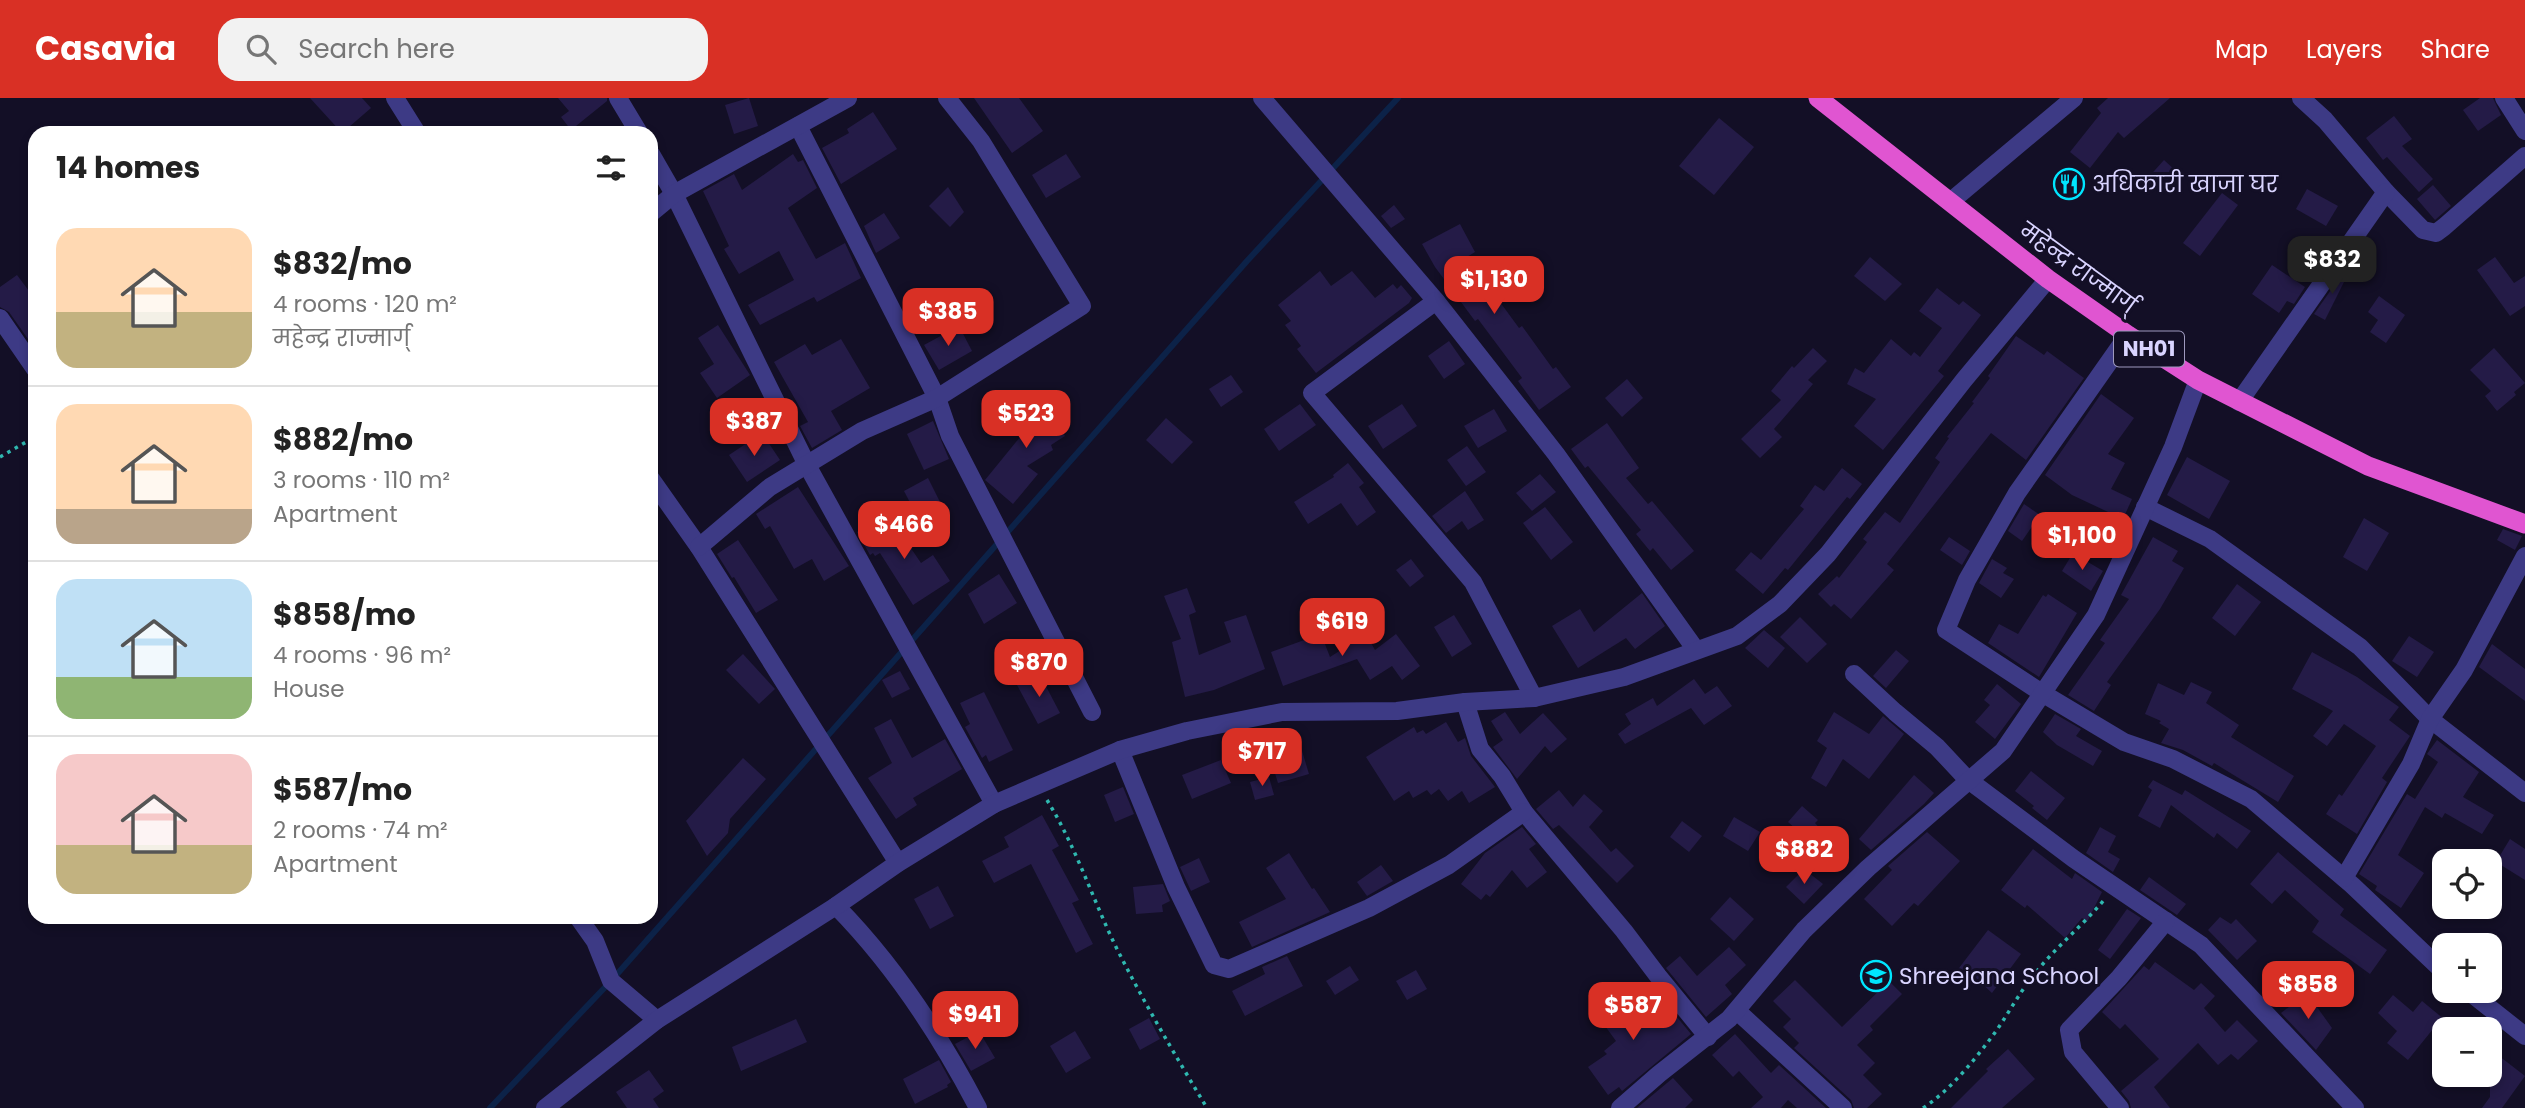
<!DOCTYPE html>
<meta charset="utf-8">
<style>
:root{--surface:#fff;--page:#f2f2f2;--text:#222;--muted:#767676;--line:#e0e0e0;--accent:#d93025}
body{margin:0;font-family:Poppins,"Noto Sans Devanagari",sans-serif;background:var(--page);color:var(--text);height:100vh;display:flex;flex-direction:column;font-size:26px;white-space:nowrap}
*{box-sizing:border-box;margin:0}
p{font-size:23px;color:var(--muted)}
.icon{flex:none;width:38px;height:38px;fill:none;stroke:currentColor;stroke-width:2;stroke-linecap:round;stroke-linejoin:round}
.map{position:relative;flex:1;overflow:hidden}
.panel{position:absolute;left:28px;top:28px;width:630px;height:798px;display:flex;flex-direction:column;background:var(--surface);border-radius:21px;box-shadow:0 4px 10px #0003}
.panel>*{flex:none}
.controls{position:absolute;left:2432px;top:751px;display:grid;gap:14px}
.controls a{display:grid;place-items:center;width:70px;height:70px;border-radius:14px;background:var(--surface);box-shadow:0 4px 10px #0003;font-size:35px}
.price{position:absolute;translate:-50% -60px;padding:0 16px;border-radius:14px;background:var(--accent);color:#fff;font-size:23px;line-height:46px;filter:drop-shadow(0 2px 4px #0008)}
.price::after{content:'';position:absolute;left:50%;top:42px;width:21px;height:16px;margin-left:-10px;background:inherit;clip-path:polygon(0 0,100% 0,50% 100%)}
.price.current{background:#222;color:#fff}
ul{padding:0;list-style:none}
li{display:flex;align-items:center;gap:21px;height:175px;padding:0 28px}
li+li{border-top:2px solid var(--line)}
li span{display:grid;place-items:center;flex:none;width:196px;height:140px;border-radius:21px;color:#555}
li>.icon{margin-inline-start:auto}
span .icon{width:84px;height:84px;fill:#fffc;stroke-width:1}
li b{font-size:30px}
h2{display:flex;justify-content:space-between;align-items:center;height:84px;padding:0 28px;font-size:30px}
header{display:flex;align-items:center;gap:42px;box-sizing:border-box;height:98px;padding:0 35px;background:var(--accent);color:#fff}
header strong{font-size:33px}
nav{display:flex;gap:38px;margin-inline-start:auto;font-size:24px}
.search{width:490px;height:63px;background:var(--page);display:flex;align-items:center;gap:18px;box-sizing:border-box;padding:0 24px;border-radius:21px;color:var(--muted);font-size:26px}
.map>svg:first-child{display:block}
.lines{fill:none;stroke-linecap:round;stroke-linejoin:round}
.stream{stroke:#0c2248;stroke-width:6}
.building{fill:#241b47}
.path{stroke:#2fb8b0;stroke-width:3.5;stroke-dasharray:3.5 5;stroke-linecap:butt}
.minor{stroke:#3d3a85;stroke-width:18}
.trunk{stroke:#e055d1;stroke-width:19}
.labels{text-anchor:middle;stroke-width:6;stroke-linejoin:round;paint-order:stroke}
.shield{fill:#130f26;stroke:#9e99be;stroke-width:2}
.shield-label{font-size:21px;font-weight:bold;fill:#d9d4ff}
.poi-label{font-size:23px;fill:#d9d4ff;stroke:#130f26;text-anchor:start}
.street-label{font-size:23px;fill:#d9d4ff;stroke:#130f26}
</style>
<header>
<strong>Casavia</strong>
<div class="search"><svg class="icon" aria-label="search" viewBox="0 0 24 24"><circle cx="10" cy="10" r="6"/><path d="M15 15l6 6"/></svg>Search here</div>
<nav><a>Map</a><a>Layers</a><a>Share</a></nav>
</header>
<div class="map">
<svg width="2525" height="1010" viewBox="0 0 2525 1010">
<rect width="100%" height="100%" fill="#130f26"/>
<g class="lines">
<polyline class="stream" points="490,1010 611,883 1247,163 1398,0"/>
</g>
<g class="building">
<polygon points="310,0 362,0 371,10 342,35"/>
<polygon points="558,0 607,0 607,3 571,32 561,19 569,13"/>
<polygon points="749,0 758,28 734,36 725,7"/>
<polygon points="974,0 1019,0 1043,33 1012,55"/>
<polygon points="2108,0 2170,0 2124,40 2118,34 2090,70 2070,54 2101,15 2097,10"/>
<polygon points="2480,0 2493,0 2501,17 2478,33 2463,12"/>
<polygon points="873,14 897,51 841,86 822,50 849,35 847,31"/>
<polygon points="2394,18 2412,41 2402,48 2433,81 2419,94 2387,59 2383,62 2366,40"/>
<polygon points="1719,20 1754,49 1714,97 1679,68"/>
<polygon points="793,56 798,64 803,62 817,90 788,110 816,161 845,145 861,180 817,204 814,199 760,227 748,207 794,182 779,153 739,176 724,151 729,148 703,93 734,76 742,92"/>
<polygon points="1066,56 1081,79 1046,100 1032,77"/>
<polygon points="2164,62 2177,74 2160,94 2146,82"/>
<polygon points="2433,87 2451,108 2435,122 2417,101"/>
<polygon points="948,89 964,114 950,129 929,108"/>
<polygon points="2307,91 2338,108 2326,128 2296,111"/>
<polygon points="2222,95 2238,107 2200,158 2183,145"/>
<polygon points="1394,107 1405,121 1391,130 1381,118"/>
<polygon points="884,115 900,140 876,155 864,128"/>
<polygon points="1460,126 1475,154 1467,159 1519,230 1522,228 1553,271 1556,269 1571,289 1539,312 1518,283 1522,280 1478,221 1475,223 1435,169 1422,146"/>
<polygon points="1870,159 1902,186 1885,203 1854,178"/>
<polygon points="2495,159 2514,185 2525,178 2525,208 2510,218 2477,172"/>
<polygon points="2350,165 2353,166 2325,222 2314,216"/>
<polygon points="2272,167 2305,189 2294,206 2287,203 2279,215 2252,196"/>
<polygon points="1320,173 1331,188 1352,173 1375,200 1393,186 1397,191 1401,187 1412,200 1409,205 1316,275 1297,251 1301,248 1285,227 1291,223 1278,207"/>
<polygon points="17,177 35,201 35,251 9,214 0,209 0,189"/>
<polygon points="1937,190 1959,207 1963,203 1981,217 1938,273 1944,278 1883,352 1854,328 1876,301 1847,286 1855,270 1864,275 1891,241 1911,258 1914,254 1920,259 1942,230 1919,213"/>
<polygon points="2379,198 2405,217 2386,245 2370,234 2378,222 2368,214"/>
<polygon points="718,227 750,277 717,300 700,275 714,266 698,240"/>
<polygon points="959,228 972,253 939,272 924,247"/>
<polygon points="2016,238 2044,257 2047,253 2084,280 2026,362 1991,335 1887,466 1894,472 1851,521 1834,506 1831,509 1818,496 1837,478 1839,480 1867,444 1863,441 1885,414 1900,425 1940,364 1935,360 1949,340 1947,339 1974,305 1972,304 1990,280 1988,278"/>
<polygon points="841,241 870,290 831,313 842,332 812,350 800,328 808,324 774,264 805,246 812,257"/>
<polygon points="1449,243 1465,266 1444,281 1428,258"/>
<polygon points="1813,250 1827,263 1808,282 1813,286 1774,331 1782,339 1760,360 1741,341 1781,302 1771,293 1792,268 1794,270"/>
<polygon points="2494,250 2525,285 2514,294 2516,297 2497,313 2485,298 2491,293 2470,272"/>
<polygon points="1231,277 1243,294 1221,309 1209,291"/>
<polygon points="1627,281 1643,300 1622,319 1605,300"/>
<polygon points="2101,296 2134,320 2108,356 2125,365 2111,391 2132,401 2123,421 2072,397 2045,377"/>
<polygon points="1039,298 1065,338 1051,347 1053,352 1027,368 1038,376 1013,406 985,382 1025,333 1014,314"/>
<polygon points="1300,306 1316,327 1279,353 1264,331"/>
<polygon points="1402,306 1417,328 1383,351 1368,328"/>
<polygon points="1494,311 1507,333 1478,350 1464,328"/>
<polygon points="1166,320 1193,344 1172,366 1146,342"/>
<polygon points="933,323 949,361 924,372 907,336"/>
<polygon points="1607,325 1639,370 1626,380 1648,406 1652,403 1694,453 1671,472 1653,450 1650,453 1636,436 1641,432 1588,368 1585,370 1571,351"/>
<polygon points="762,335 780,362 747,384 729,357"/>
<polygon points="1467,348 1486,374 1466,388 1447,362"/>
<polygon points="2187,359 2230,383 2209,421 2167,397"/>
<polygon points="1348,365 1364,385 1359,389 1376,414 1357,428 1341,405 1308,426 1294,404 1334,379 1333,377"/>
<polygon points="1842,370 1862,386 1850,401 1847,399 1788,472 1785,470 1763,496 1735,472 1751,454 1761,462 1804,411 1800,408 1815,387 1824,393"/>
<polygon points="1540,376 1556,394 1532,413 1516,395"/>
<polygon points="928,380 943,410 919,422 904,393"/>
<polygon points="798,389 849,468 824,483 812,461 794,471 770,428 765,431 756,416"/>
<polygon points="1465,393 1484,422 1468,432 1462,423 1446,435 1432,418"/>
<polygon points="2024,406 2040,417 2022,443 2008,433"/>
<polygon points="1545,409 1573,444 1551,462 1523,425"/>
<polygon points="878,419 887,432 895,427 921,465 933,457 950,483 913,507 880,455 875,458 873,455 870,457 857,434"/>
<polygon points="2364,420 2389,435 2367,473 2343,459"/>
<polygon points="2503,431 2522,438 2515,452 2497,442"/>
<polygon points="1949,439 1970,453 1962,467 1940,452"/>
<polygon points="2153,439 2178,453 2172,463 2184,470 2160,511 2107,584 2111,587 2094,613 2068,597 2105,545 2100,542 2129,501 2121,497"/>
<polygon points="738,442 778,502 756,515 734,479 732,480 717,456"/>
<polygon points="2073,455 2103,473 2091,493 2062,473"/>
<polygon points="1411,461 1424,478 1410,489 1396,472"/>
<polygon points="1992,461 2007,470 2003,475 2014,481 2001,500 1979,485"/>
<polygon points="999,476 1017,505 984,526 968,496"/>
<polygon points="2237,486 2261,504 2235,538 2212,520"/>
<polygon points="1187,490 1196,514 1189,517 1199,557 1231,544 1224,524 1246,517 1265,571 1214,592 1185,599 1172,544 1181,541 1164,498"/>
<polygon points="1642,495 1665,528 1635,551 1626,540 1578,570 1552,528 1580,511 1594,534"/>
<polygon points="2048,496 2077,515 2039,579 1988,545 1999,526 2018,536 2043,497 2046,499"/>
<polygon points="1454,517 1472,546 1452,559 1434,529"/>
<polygon points="1800,519 1827,546 1807,565 1780,539"/>
<polygon points="1764,532 1785,550 1768,570 1745,550"/>
<polygon points="1321,536 1330,559 1366,536 1375,552 1396,536 1420,568 1402,582 1392,568 1370,582 1357,561 1283,588 1271,554"/>
<polygon points="2409,538 2434,554 2417,579 2392,563"/>
<polygon points="2492,546 2525,571 2525,603 2479,569"/>
<polygon points="1896,552 1909,563 1886,590 1873,578"/>
<polygon points="2312,554 2357,579 2399,609 2389,622 2410,638 2382,680 2387,684 2357,736 2326,716 2339,696 2342,698 2376,648 2344,626 2327,648 2313,638 2333,613 2292,591"/>
<polygon points="743,556 775,591 759,606 726,572"/>
<polygon points="900,573 910,591 892,600 882,582"/>
<polygon points="1039,575 1060,615 1038,626 1017,587"/>
<polygon points="1694,581 1705,596 1717,588 1732,608 1704,627 1691,610 1625,646 1618,636 1631,626 1625,616 1653,600 1657,608"/>
<polygon points="2191,584 2212,594 2206,605 2239,627 2231,639 2294,678 2278,704 2214,665 2212,668 2183,652 2161,645 2169,631 2159,625 2161,623 2145,616 2158,585 2184,597"/>
<polygon points="1997,586 2021,606 1995,641 1975,624 1990,607 1984,602"/>
<polygon points="984,594 1013,652 989,664 986,657 982,660 965,629 970,626 960,605"/>
<polygon points="1505,614 1520,636 1543,615 1567,641 1551,655 1545,648 1517,681 1493,649 1503,642 1491,623"/>
<polygon points="1834,614 1869,636 1883,618 1904,636 1869,681 1843,661 1826,689 1811,680 1827,650 1817,643"/>
<polygon points="2055,616 2081,631 2076,638 2102,653 2093,668 2057,647 2043,634"/>
<polygon points="891,621 912,660 945,641 962,671 913,700 917,707 896,721 868,680 892,665 874,630"/>
<polygon points="1446,624 1458,644 1465,640 1471,658 1495,689 1469,705 1462,693 1448,703 1439,691 1431,697 1427,692 1413,700 1409,693 1394,703 1366,659 1414,629 1417,635 1423,632 1426,636"/>
<polygon points="2437,642 2479,674 2463,699 2494,717 2482,736 2445,715 2442,720 2425,709 2398,757 2424,775 2401,810 2375,792 2377,788 2359,776 2407,696 2415,701 2438,664 2427,656"/>
<polygon points="1299,643 1309,676 1278,685 1268,653"/>
<polygon points="743,660 766,681 730,721 728,735 707,758 686,723"/>
<polygon points="1221,662 1231,685 1192,701 1182,677"/>
<polygon points="2031,673 2065,700 2047,722 2032,710 2034,708 2015,693"/>
<polygon points="1914,677 1934,695 1924,706 1871,752 1859,741"/>
<polygon points="1269,679 1274,697 1255,702 1250,684"/>
<polygon points="2153,682 2182,697 2185,692 2251,733 2237,751 2217,735 2214,740 2171,707 2160,730 2138,718 2152,692 2148,689"/>
<polygon points="1123,689 1134,716 1115,724 1104,697"/>
<polygon points="1559,692 1573,709 1584,696 1603,713 1589,729 1611,754 1616,750 1634,768 1617,785 1559,727 1553,731 1536,711"/>
<polygon points="1802,708 1818,722 1815,725 1842,756 1834,764 1788,724"/>
<polygon points="1042,717 1059,748 1052,752 1079,802 1072,805 1093,846 1076,855 1031,766 994,785 982,763 1009,749 1004,739"/>
<polygon points="1734,719 1760,734 1748,753 1723,738"/>
<polygon points="1682,723 1702,738 1689,754 1670,739"/>
<polygon points="1522,729 1536,746 1529,751 1547,774 1527,790 1512,772 1490,799 1486,796 1481,802 1461,786 1485,755"/>
<polygon points="2100,729 2116,738 2108,754 2120,761 2113,774 2086,755"/>
<polygon points="1927,734 1960,763 1918,808 1914,805 1892,828 1864,801 1892,772 1888,768"/>
<polygon points="2510,741 2525,751 2525,782 2496,764"/>
<polygon points="2033,751 2072,781 2075,775 2102,794 2087,824 2082,820 2065,840 2027,807 2025,810 2001,792"/>
<polygon points="2278,754 2344,811 2340,817 2387,852 2370,876 2312,834 2319,823 2285,792 2272,806 2250,786"/>
<polygon points="1289,755 1312,791 1314,790 1330,814 1252,849 1239,824 1286,801 1266,770"/>
<polygon points="1199,760 1210,784 1191,793 1180,769"/>
<polygon points="1381,767 1393,783 1367,798 1357,784"/>
<polygon points="1804,771 1823,786 1804,806 1786,789"/>
<polygon points="2149,779 2186,806 2177,817 2140,792"/>
<polygon points="1163,786 1170,803 1162,807 1163,814 1136,816 1133,789"/>
<polygon points="938,788 954,818 930,831 914,801"/>
<polygon points="1730,799 1754,821 1734,843 1710,821"/>
<polygon points="2127,811 2141,820 2110,861 2098,852"/>
<polygon points="2220,819 2231,826 2236,821 2257,843 2237,862 2208,832"/>
<polygon points="1988,832 2021,856 1992,895 1976,880 1967,889 1953,878"/>
<polygon points="1729,849 1746,867 1725,887 1732,896 1706,919 1666,870 1680,858 1697,878"/>
<polygon points="1287,858 1303,888 1245,918 1232,893 1265,876 1262,869"/>
<polygon points="2155,864 2194,892 2201,885 2215,898 2204,910 2225,934 2237,922 2258,943 2238,962 2231,956 2218,967 2198,945 2154,989 2170,1010 2131,1010 2129,1003 2121,993 2159,961 2125,926 2120,931 2102,914 2144,868 2149,872"/>
<polygon points="1350,868 1359,882 1335,897 1326,883"/>
<polygon points="1416,872 1427,891 1407,902 1396,883"/>
<polygon points="1795,882 1842,929 1889,883 1902,896 1870,928 1873,932 1857,947 1875,965 1863,977 1882,996 1867,1010 1854,1010 1851,1002 1794,950 1799,945 1783,929 1791,921 1773,903"/>
<polygon points="1607,884 1633,934 1667,907 1691,936 1622,993 1619,989 1608,997 1588,969 1607,956 1604,953 1616,943 1600,921 1604,918 1591,892"/>
<polygon points="2307,895 2332,930 2316,952 2281,915"/>
<polygon points="2393,897 2413,914 2422,903 2456,931 2433,931 2408,962 2387,945 2397,933 2378,915"/>
<polygon points="1149,920 1160,941 1140,952 1129,931"/>
<polygon points="796,921 807,944 741,973 732,949"/>
<polygon points="979,933 995,960 971,973 955,946"/>
<polygon points="1075,933 1091,960 1066,975 1050,948"/>
<polygon points="1735,936 1771,975 1779,967 1826,1010 1797,1010 1788,1002 1781,1010 1751,1010 1763,999 1739,973 1733,979 1712,957"/>
<polygon points="2008,951 2035,981 2002,1010 1951,1010 1988,973 1986,971"/>
<polygon points="2490,951 2525,978 2502,1010 2482,1010 2490,999"/>
<polygon points="939,962 951,984 947,987 948,989 915,1006 903,981"/>
<polygon points="649,972 664,993 653,1001 659,1010 627,1010 616,994"/>
<polygon points="1673,980 1693,1002 1685,1010 1637,1010"/>
</g>
<g class="lines">
<g class="path">
<polyline points="0,359 35,339"/>
<path d="M1047,702C1075,747 1092,799 1115,847C1143,903 1175,957 1207,1010"/>
<path d="M1923,1010C1949,993 1972,965 1991,940C2007,919 2019,894 2037,873C2057,848 2083,827 2104,802"/>
</g>
<g class="minor">
<polyline points="395,0 417,35"/>
<polyline points="618,0 639,35"/>
<polyline points="1262,0 1436,203"/>
<polyline points="2301,0 2325,22 2386,94 2423,132 2436,135 2444,129 2525,58"/>
<polyline points="2504,0 2525,33"/>
<polyline points="798,28 937,300 950,338 1092,614"/>
<polyline points="651,56 674,96 807,367 994,706"/>
<polyline points="1950,104 2074,0"/>
<polyline points="651,115 674,96 848,0"/>
<polyline points="0,220 35,271"/>
<polyline points="2128,237 2017,395 1967,482 1946,532 2042,595 2124,644 2173,661 2251,701 2352,787 2445,875"/>
<polyline points="2239,304 2386,94"/>
<polyline points="651,381 699,449 898,765"/>
<polyline points="2145,409 2210,441 2360,549 2430,621 2525,695"/>
<polyline points="699,449 770,389 862,333 937,300 1082,208 981,43 947,0"/>
<polyline points="1854,576 1895,614 1937,649 1967,681 2074,761 2201,847 2355,1010"/>
<polyline points="1534,600 1473,484 1312,295 1436,203 1556,356 1696,552"/>
<polyline points="1465,604 1480,651 1502,678 1524,714 1624,833 1658,878 1708,939"/>
<polyline points="1120,652 1176,789 1214,867 1229,871 1369,810 1449,767 1524,714"/>
<polyline points="2344,780 2411,666 2430,621 2464,572 2525,458"/>
<path d="M836,808C894,867 940,937 978,1010"/>
<polyline points="578,819 595,843 611,883 657,922"/>
<polyline points="2467,892 2525,938"/>
<polyline points="1737,913 1843,1010"/>
<polyline points="545,1010 657,922 836,808 898,765 994,706 1120,652 1187,633 1282,614 1397,613 1465,604 1534,600 1624,579 1737,538 1780,506 1828,456 1964,282 2048,181"/>
<polyline points="1620,1010 1659,976 1729,921 1804,832 1868,770 2003,653 2096,517 2173,349 2198,282"/>
<polyline points="2120,1010 2073,954 2069,932 2119,880 2166,823"/>
</g>
<polyline class="trunk" points="1818,0 2048,181 2128,237 2198,282 2368,368 2525,426"/>
</g>
<defs>
<g id="restaurant-ring" transform="scale(1.575)"><circle r="9.5" fill="#130f26" stroke="#00e5ff" stroke-width="1.5"/><path d="M-5-6h1v4h1v-4h1v4h1v-4h1v5L-1.5 .5V6h-2V.5L-5-1ZM5-6V6H3V1.5H1.5Q1.5-4 5-6Z" fill="#00e5ff"/></g>
<g id="school-ring" transform="scale(1.575)"><circle r="9.5" fill="#130f26" stroke="#00e5ff" stroke-width="1.5"/><path d="M0-5L7-2L0 1L-7-2ZM-4 1L0 2.5L4 1V4Q0 6-4 4Z" fill="#00e5ff"/></g>
</defs>
<g fill-rule="evenodd">
<use href="#restaurant-ring" x="2069" y="86"/>
<use href="#school-ring" x="1876" y="878"/>
</g>
<g class="labels">
<rect class="shield" x="2114" y="233.5" width="70" height="35" rx="5"/>
<g class="shield-label">
<text x="2149" y="258">NH01</text>
</g>
<g class="poi-label">
<text x="2092" y="94">अधिकारी खाजा घर</text>
<text x="1899" y="886">Shreejana School</text>
</g>
<g class="street-label">
<text transform="translate(2078 170) rotate(36)" y="8">महेन्द्र राज्मार्ग्</text>
</g>
</g>
</svg>
<div class="controls">
<a><svg class="icon" aria-label="locate" viewBox="0 0 24 24"><circle cx="12" cy="12" r="6"/><path d="M12 2v4M12 18v4M2 12h4M18 12h4"/></svg></a>
<a>+</a>
<a>−</a>
</div>
<b class="price current" style="left:2332px;top:198px">$832</b>
<b class="price" style="left:1494px;top:218px">$1,130</b>
<b class="price" style="left:948px;top:250px">$385</b>
<b class="price" style="left:1026px;top:352px">$523</b>
<b class="price" style="left:754px;top:360px">$387</b>
<b class="price" style="left:904px;top:463px">$466</b>
<b class="price" style="left:2082px;top:474px">$1,100</b>
<b class="price" style="left:1342px;top:560px">$619</b>
<b class="price" style="left:1039px;top:601px">$870</b>
<b class="price" style="left:1262px;top:690px">$717</b>
<b class="price" style="left:1804px;top:788px">$882</b>
<b class="price" style="left:2308px;top:923px">$858</b>
<b class="price" style="left:1633px;top:944px">$587</b>
<b class="price" style="left:975px;top:953px">$941</b>
<section class="panel">
<h2>14 homes<svg class="icon" aria-label="filters" viewBox="0 0 24 24"><path d="M4 7h16M4 17h16"/><circle cx="9" cy="7" r="2"/><circle cx="15" cy="17" r="2"/></svg></h2>
<ul>
<li><span style="background:linear-gradient(#ffd9b3 60%,#c2b280 0)"><svg class="icon" aria-label="home" viewBox="0 0 24 24"><path d="M3 11l9-7 9 7M6 9v11h12V9"/></svg></span><div><b>$832/mo</b><p>4 rooms · 120 m²</p><p>महेन्द्र राज्मार्ग्</p></div></li>
<li><span style="background:linear-gradient(#ffd9b3 75%,#b9a48a 0)"><svg class="icon" aria-label="home" viewBox="0 0 24 24"><path d="M3 11l9-7 9 7M6 9v11h12V9"/></svg></span><div><b>$882/mo</b><p>3 rooms · 110 m²</p><p>Apartment</p></div></li>
<li><span style="background:linear-gradient(#bfe0f5 70%,#8fb573 0)"><svg class="icon" aria-label="home" viewBox="0 0 24 24"><path d="M3 11l9-7 9 7M6 9v11h12V9"/></svg></span><div><b>$858/mo</b><p>4 rooms · 96 m²</p><p>House</p></div></li>
<li><span style="background:linear-gradient(#f6c9c9 65%,#c2b280 0)"><svg class="icon" aria-label="home" viewBox="0 0 24 24"><path d="M3 11l9-7 9 7M6 9v11h12V9"/></svg></span><div><b>$587/mo</b><p>2 rooms · 74 m²</p><p>Apartment</p></div></li>
</ul>
</section>
</div>
